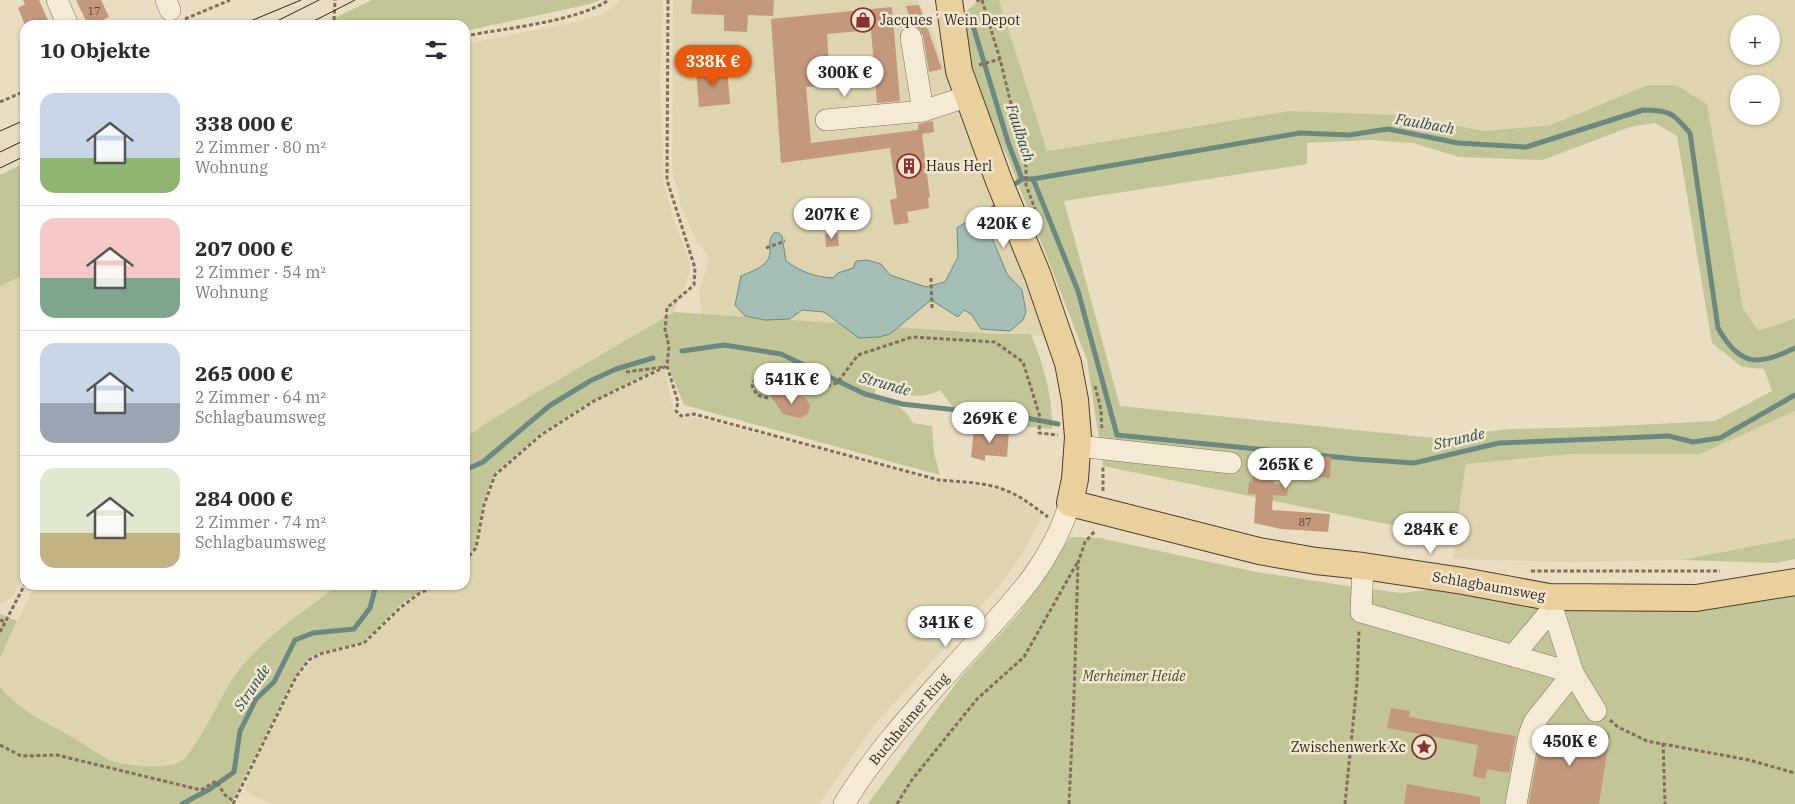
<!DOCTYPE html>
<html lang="de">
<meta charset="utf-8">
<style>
:root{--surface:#fff;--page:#f2f2f3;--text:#2b2b33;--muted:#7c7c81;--line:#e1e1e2;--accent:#ea580c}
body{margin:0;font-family:"IBM Plex Serif",serif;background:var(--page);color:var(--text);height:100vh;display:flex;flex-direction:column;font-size:19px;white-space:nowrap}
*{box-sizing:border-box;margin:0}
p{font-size:16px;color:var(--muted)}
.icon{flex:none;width:28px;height:28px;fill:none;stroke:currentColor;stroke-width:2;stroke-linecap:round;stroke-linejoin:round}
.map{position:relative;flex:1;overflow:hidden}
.side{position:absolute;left:20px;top:20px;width:450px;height:570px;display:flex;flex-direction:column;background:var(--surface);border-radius:15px;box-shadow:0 1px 4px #0004}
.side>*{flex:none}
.buttons{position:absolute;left:1730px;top:15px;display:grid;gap:10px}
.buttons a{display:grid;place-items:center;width:50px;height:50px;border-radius:50%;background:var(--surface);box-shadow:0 1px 4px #0004;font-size:25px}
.price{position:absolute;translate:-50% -42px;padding:0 11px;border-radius:18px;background:#fff;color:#222;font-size:16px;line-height:32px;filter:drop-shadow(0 1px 2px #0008)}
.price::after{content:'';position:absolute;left:50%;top:30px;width:15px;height:11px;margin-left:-8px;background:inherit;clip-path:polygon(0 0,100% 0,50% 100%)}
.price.on{background:var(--accent);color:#fff}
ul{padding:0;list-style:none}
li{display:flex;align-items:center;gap:15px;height:125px;padding:0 20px}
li+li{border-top:1px solid var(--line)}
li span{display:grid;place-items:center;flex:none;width:140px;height:100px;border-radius:15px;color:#555}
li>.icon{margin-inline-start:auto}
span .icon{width:60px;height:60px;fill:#fffc;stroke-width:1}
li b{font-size:21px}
h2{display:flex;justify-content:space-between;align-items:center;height:60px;padding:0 20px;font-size:21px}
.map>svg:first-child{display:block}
.farmland{fill:#ded5b0;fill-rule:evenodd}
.green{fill:#c2c697;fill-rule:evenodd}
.water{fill:#a4bdb5;stroke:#6c8981}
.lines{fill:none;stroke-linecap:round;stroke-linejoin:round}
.stream{stroke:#6c8981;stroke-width:5}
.building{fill:#c4987b}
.minor-casing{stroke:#826e5b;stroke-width:22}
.major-casing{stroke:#503d2f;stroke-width:28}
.path{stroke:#826e5b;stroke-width:3;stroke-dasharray:4 2.5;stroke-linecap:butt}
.minor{stroke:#f5ead5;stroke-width:21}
.major{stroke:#ead09d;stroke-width:26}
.tram{stroke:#33271e;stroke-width:1}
.labels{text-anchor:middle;stroke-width:5;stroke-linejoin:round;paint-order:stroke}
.number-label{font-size:11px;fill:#574335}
.poi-label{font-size:14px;fill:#33271e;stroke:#f2e7d1;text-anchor:start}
.street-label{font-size:14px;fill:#33271e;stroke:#f2e7d1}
.park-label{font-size:14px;font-style:italic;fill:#454d26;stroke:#f2e7d1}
.water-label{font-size:15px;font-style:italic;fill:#2e514e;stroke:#f2e7d1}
</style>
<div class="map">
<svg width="1795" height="804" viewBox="0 0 1795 804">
<rect width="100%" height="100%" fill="#e9ddc2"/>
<g class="farmland">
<polygon points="621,0 663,0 660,87 664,185 674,221 689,260 690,270 687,280 674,312 667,316 522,401 465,437 465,44 576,22 600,15 609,10"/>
<polygon points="673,0 917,0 928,21 1024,281 1047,336 997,334 701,314 699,290 708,266 707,254 697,242 681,207 672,168"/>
<path d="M999,0H1795V318L1774,326L1758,330L1743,309L1707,104L1648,85L1551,125L1484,131L1400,115L1289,111L1046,151ZM1739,24H1771V56H1739ZM1739,84H1771V116H1739Z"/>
<polygon points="25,275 25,573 14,594 7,601 0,604 0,286"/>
<polygon points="665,369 673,411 682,419 695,417 939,482 974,485 1005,491 1024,502 1042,516 1023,553 1004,580 872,728 819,804 274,804 255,797 245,790 250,772 259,752 298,678 311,662 320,655 365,644 402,608 421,594 442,585 465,585 465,563 477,548 485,506 496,476 541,436 595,402"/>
<polygon points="1795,411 1795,538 1681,560 1573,562 1453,559 1466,464 1572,454 1700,454"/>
<polygon points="35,585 338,585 281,629 252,655 232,681 207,727 183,760 165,766 134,766 110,760 74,738 38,719 9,698 0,687 0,658"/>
</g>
<g class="green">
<polygon points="372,0 600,0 590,4 465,31 465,25 320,25"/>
<path d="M979,0H999L1047,151L1289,111L1400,115L1484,131L1551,125L1648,85H1676L1707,104L1743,309L1758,330L1774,326L1795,318V411L1700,454H1572L1466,464L1455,538L1103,466L1087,360L1049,262L1007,156L989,122L963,53L961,16ZM1655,123L1677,136L1712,343L1742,367L1764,369L1772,391L1715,421L1596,427L1510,429L1434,438L1120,406L1064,201L1307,164V143L1370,140L1413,143L1459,157L1543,160L1630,127Z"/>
<polygon points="25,163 25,275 0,286 0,175"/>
<path d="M674,312L997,334H1031C1043,364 1053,396 1052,429L976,422L959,415L940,390C919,402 898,393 877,386L875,388V396C891,402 905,407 913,423L932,426L934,453L940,475L684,405L667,364L583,406L540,434L494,474L483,504L475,547L465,559V437L522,401Z"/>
<polygon points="1070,537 1100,538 1256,572 1355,587 1401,593 1462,586 1795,591 1795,804 868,804 960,678 1020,612"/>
<polygon points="1795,538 1795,559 1776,563 1681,560"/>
<path d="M338,585H436L419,592L400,605L364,642L319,653L309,658L295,677L231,804H0V687C20,711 47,723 74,738C86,745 98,754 110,760C126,766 170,771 184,759C187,756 190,751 193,747C208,726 218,703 231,681C257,641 301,614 338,585Z"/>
<polygon points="0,614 17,621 0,658"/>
</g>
<path class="water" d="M987,208L990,216L986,223L1007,274L1022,290L1026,312L1023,320L1010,331L981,329L971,314L964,310L958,317L931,300L890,334L879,337L859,338L824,312L802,310L790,319L765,320L745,316L735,305L741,276C752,271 770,266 770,252C770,242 768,241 774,233H779L782,236L786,261C802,272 814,277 833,278L838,273L853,268L856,261L867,260L881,264L890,275L926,287L945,282L958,257L957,228Z"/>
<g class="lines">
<g class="stream">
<path d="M971,19L1008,142L1022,179H1033L1300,133L1349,135L1388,129L1458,143L1526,147L1643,110C1670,110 1673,113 1690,133L1718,328C1740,367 1758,366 1795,348"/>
<polyline points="1033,179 1078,291 1117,435 1356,459 1414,463 1499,443 1669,436 1693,442 1720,438 1795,395"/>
<polyline points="1015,184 1022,179"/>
<polyline points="989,212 994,207"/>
<polyline points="682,351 724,345 781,354 865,394 902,404 1021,417 1058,424"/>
<polyline points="465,470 483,462 549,406 590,381 616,369 653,358"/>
<polyline points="182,804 210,789 234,772 240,731 256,699 274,682 295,640 313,633 354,629 370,608 376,585"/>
</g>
</g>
<g class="building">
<polygon points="23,0 39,0 50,25 25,25 18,8 25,4"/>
<polygon points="76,0 101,0 109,17 91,25 88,25"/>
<polygon points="692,0 774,0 773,16 748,15 747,32 724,31 724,15 691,14"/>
<polygon points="919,5 942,69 929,72 923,35 920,29 912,25 906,6"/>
<polygon points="892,7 900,101 877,103 871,30 827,34 830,85 806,87 811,143 918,130 918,124 933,121 934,132 922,134 930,198 928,198 929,208 907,212 909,223 894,225 890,200 897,198 890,148 781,163 771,19"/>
<polygon points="727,67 730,104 699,107 696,70"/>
<polygon points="838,233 839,246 826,247 825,234"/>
<polygon points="768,392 783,396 787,393 806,398 810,405 808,414 800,418 783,414"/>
<polygon points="974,429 1009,432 1007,457 985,455 985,461 971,457"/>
<polygon points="1254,452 1331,457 1330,478 1275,474 1274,484 1288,485 1287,496 1273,495 1272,510 1330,514 1328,532 1281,529 1254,523 1256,494 1248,494 1249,481 1252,482"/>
<polygon points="1391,708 1410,711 1409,717 1516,736 1509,773 1487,769 1485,779 1473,776 1478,745 1387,728"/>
<polygon points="1549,724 1610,733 1599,804 1529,804 1541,738 1543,734 1545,734"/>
<polygon points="1407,784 1480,797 1480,804 1404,804"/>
</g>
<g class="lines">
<g class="minor-casing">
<g id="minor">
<polyline points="57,0 68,25"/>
<polyline points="166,0 170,10"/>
<polyline points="911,37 923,111 969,96"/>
<polyline points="826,120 923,111"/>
<polyline points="1078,446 1231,463"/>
<polyline points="1363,566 1361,612 1573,673 1596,711"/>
<polyline points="1513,656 1553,608"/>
<path d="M844,804C878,748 922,702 965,654C1010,605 1050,567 1070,503"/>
<polyline points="1516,804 1529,735 1534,722 1573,673 1549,597"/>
</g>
</g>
<g class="major-casing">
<polyline id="major" points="949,0 959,71 999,181 1038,276 1068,363 1075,400 1078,437 1075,479 1070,503 1259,551 1316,561 1363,566 1463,581 1549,597 1696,598 1795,582"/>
</g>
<g class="path">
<path d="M668,0L667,180L695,268L694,285L667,308L665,330L669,346L667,366L678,402L676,411L681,416L694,414L939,480C960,482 985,482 1005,490C1021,496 1034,507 1048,517"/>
<polyline points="976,0 982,1"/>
<polyline points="982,0 1000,59 1026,165 1026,185 1035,209"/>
<polyline points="185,19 230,0"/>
<polyline points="334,20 335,0"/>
<path d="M465,36C506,28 575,22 609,0"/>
<polyline points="979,65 1000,59"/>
<polyline points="0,102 25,91"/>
<polyline points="969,214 992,222"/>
<polyline points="766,248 785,241"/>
<polyline points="931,278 932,308"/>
<polyline points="626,372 663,367"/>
<polyline points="1095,386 1101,410 1102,431"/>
<polyline points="768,398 757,395 752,386 755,379 769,375 795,379 821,388 837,383 858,355 912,337 995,342 1023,362 1040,417 1039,433 1058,435"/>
<polyline points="1103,491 1103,467"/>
<polyline points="465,561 476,548 484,505 495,475 541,435 594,401 667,366"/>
<polyline points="1531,571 1720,571"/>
<polyline points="0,620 5,622"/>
<polyline points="0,632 25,584"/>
<polyline points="1610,720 1618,727 1647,741 1749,760 1795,773"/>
<polyline points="1663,743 1665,804"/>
<polyline points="0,745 21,756 57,755 201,790 216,781 225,795 235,802"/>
<polyline points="233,804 296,677 309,660 320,654 364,643 401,607 420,593 439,585"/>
<polyline points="897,804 911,781 977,699 1024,657 1077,563"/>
<polyline points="1069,804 1074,696 1078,563 1085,542 1095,531"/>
<polyline points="1345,804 1357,683 1359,630"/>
</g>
<use href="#minor" class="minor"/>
<use href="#major" class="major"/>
<g class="tram">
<polyline points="241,25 301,0"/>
<polyline points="269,25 319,0"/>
<polyline points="306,25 355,0"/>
<polyline points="0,131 25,120"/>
<polyline points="0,152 25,140"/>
<polyline points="0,168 25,156"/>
</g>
</g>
<defs>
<g id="shop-ring" transform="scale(1.25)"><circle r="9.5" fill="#f2e7d1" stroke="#8b3134" stroke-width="1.5"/><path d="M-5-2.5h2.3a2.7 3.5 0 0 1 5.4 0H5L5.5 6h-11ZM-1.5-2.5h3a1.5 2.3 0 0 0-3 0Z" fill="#8b3134"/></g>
<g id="building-ring" transform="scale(1.25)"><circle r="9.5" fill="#f2e7d1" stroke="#8b3134" stroke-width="1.5"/><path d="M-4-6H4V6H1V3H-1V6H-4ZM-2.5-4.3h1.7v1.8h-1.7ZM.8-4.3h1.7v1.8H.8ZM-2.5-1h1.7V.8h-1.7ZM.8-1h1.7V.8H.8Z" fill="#8b3134"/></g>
<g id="sight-ring" transform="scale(1.25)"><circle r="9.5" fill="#f2e7d1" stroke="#8b3134" stroke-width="1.5"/><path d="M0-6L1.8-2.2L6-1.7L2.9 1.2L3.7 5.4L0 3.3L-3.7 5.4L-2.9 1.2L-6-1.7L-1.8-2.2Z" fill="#8b3134"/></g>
</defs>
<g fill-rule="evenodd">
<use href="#shop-ring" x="863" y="20"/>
<use href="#building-ring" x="909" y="166"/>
<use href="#sight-ring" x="1424" y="747"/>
</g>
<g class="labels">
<g class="number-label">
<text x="94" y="15">17</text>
<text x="1305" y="526">87</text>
</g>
<g class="poi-label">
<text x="880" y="25">Jacques´ Wein Depot</text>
<text x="926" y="171">Haus Herl</text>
<text x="1406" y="752" text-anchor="end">Zwischenwerk Xc</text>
</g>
<g class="street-label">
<text transform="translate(1489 586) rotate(10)" y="5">Schlagbaumsweg</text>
<text transform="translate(909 719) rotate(-50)" y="5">Buchheimer Ring</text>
</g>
<g class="park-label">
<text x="1134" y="681">Merheimer Heide</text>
</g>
<g class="water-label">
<text transform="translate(1425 124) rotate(10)" y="5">Faulbach</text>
<text transform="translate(1020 133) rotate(72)" y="5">Faulbach</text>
<text transform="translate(885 384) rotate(16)" y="5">Strunde</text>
<text transform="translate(1459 439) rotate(-13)" y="5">Strunde</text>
<text transform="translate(252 688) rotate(-56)" y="5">Strunde</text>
</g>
</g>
</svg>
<div class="buttons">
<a>+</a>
<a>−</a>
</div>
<b class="price on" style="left:713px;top:87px">338K €</b>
<b class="price" style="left:845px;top:98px">300K €</b>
<b class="price" style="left:832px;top:240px">207K €</b>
<b class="price" style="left:1004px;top:249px">420K €</b>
<b class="price" style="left:792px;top:405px">541K €</b>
<b class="price" style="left:990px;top:444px">269K €</b>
<b class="price" style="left:1286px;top:490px">265K €</b>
<b class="price" style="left:1431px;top:555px">284K €</b>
<b class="price" style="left:946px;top:648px">341K €</b>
<b class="price" style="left:1570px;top:767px">450K €</b>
<section class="side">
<h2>10 Objekte<svg class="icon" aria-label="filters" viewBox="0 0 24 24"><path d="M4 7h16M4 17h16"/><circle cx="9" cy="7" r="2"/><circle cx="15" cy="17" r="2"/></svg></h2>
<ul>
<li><span style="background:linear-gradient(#c9d6e8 65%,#8fb573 0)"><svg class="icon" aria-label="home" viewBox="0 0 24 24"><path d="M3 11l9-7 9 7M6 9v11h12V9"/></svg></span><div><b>338 000 €</b><p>2 Zimmer · 80 m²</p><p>Wohnung</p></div></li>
<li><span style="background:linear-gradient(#f6c9c9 60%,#7fa58c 0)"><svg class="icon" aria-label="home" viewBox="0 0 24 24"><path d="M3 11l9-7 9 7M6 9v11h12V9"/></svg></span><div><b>207 000 €</b><p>2 Zimmer · 54 m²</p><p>Wohnung</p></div></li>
<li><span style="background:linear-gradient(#c9d6e8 60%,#9aa5b1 0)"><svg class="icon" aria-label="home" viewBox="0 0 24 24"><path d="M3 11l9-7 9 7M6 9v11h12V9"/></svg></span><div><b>265 000 €</b><p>2 Zimmer · 64 m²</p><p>Schlagbaumsweg</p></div></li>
<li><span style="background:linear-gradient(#dfe7d0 65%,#c2b280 0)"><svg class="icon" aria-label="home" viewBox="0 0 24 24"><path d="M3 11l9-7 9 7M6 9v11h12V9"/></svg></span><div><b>284 000 €</b><p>2 Zimmer · 74 m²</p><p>Schlagbaumsweg</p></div></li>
</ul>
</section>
</div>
